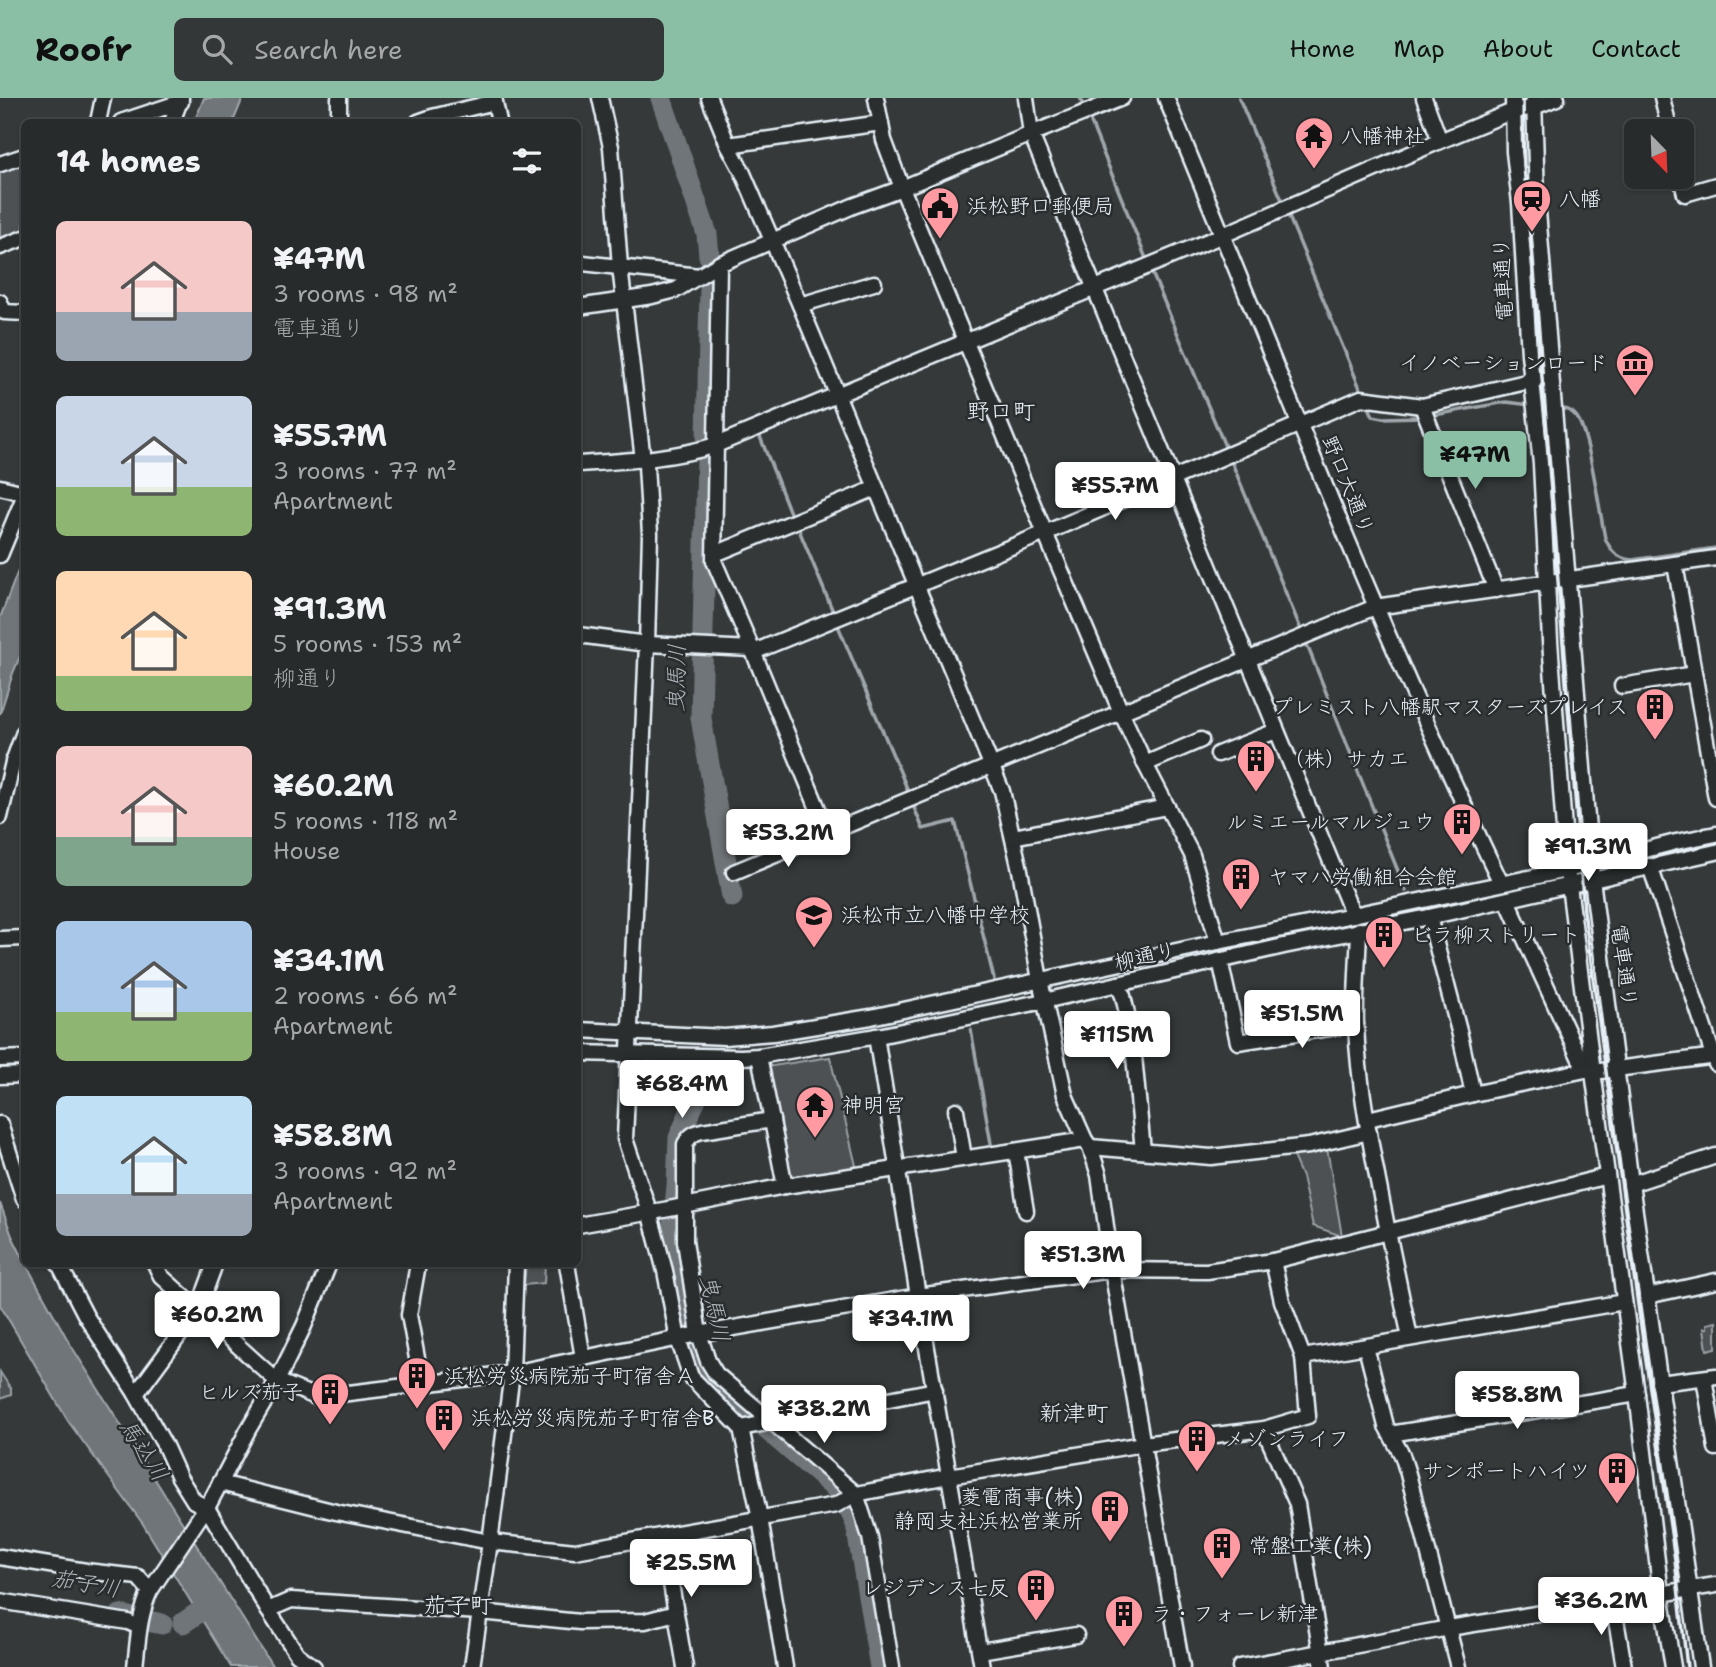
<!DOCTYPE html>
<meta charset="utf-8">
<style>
:root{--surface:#282b2c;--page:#343738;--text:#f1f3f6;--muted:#a5a7a9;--line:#444748;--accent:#8abfa5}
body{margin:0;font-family:"Shantell Sans","Klee One",sans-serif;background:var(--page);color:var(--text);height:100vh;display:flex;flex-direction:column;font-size:26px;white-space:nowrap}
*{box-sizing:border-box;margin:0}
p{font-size:23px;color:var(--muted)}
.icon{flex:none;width:38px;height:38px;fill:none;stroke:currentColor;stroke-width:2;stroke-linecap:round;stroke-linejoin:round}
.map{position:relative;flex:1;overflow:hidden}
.details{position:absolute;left:21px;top:21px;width:560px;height:1148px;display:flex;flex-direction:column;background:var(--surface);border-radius:10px;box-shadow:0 2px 5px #0004,0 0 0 2px var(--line)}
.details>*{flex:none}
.needle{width:46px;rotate:157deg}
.controls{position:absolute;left:1624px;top:21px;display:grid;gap:14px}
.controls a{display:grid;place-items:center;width:70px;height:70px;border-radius:10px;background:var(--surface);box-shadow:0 2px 5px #0004,0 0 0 2px var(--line);font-size:35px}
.price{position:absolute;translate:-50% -60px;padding:0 16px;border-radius:7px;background:#fff;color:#222;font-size:23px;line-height:46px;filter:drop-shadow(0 2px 4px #0008)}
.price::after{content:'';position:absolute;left:50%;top:42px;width:21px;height:16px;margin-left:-10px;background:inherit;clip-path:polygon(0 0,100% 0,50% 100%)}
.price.current{background:var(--accent);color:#111}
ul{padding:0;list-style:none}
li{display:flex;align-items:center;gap:21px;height:175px;padding:0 35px}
li span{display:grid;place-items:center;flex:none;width:196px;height:140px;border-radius:10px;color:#555}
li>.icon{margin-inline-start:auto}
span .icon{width:84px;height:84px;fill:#fffc;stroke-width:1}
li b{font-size:30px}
h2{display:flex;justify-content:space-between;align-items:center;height:84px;padding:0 35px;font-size:30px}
header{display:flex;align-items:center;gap:42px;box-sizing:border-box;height:98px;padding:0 35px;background:var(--accent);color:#111}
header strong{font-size:33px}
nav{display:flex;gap:38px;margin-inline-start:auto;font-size:24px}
.search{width:490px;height:63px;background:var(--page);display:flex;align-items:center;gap:18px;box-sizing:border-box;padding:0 24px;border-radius:10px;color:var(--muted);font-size:26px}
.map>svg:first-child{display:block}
.green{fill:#4d5152;stroke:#9aa1a5;stroke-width:2}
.water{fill:#707579;stroke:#a0a7ac;stroke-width:2}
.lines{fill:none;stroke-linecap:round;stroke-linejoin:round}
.stream{stroke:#a0a7ac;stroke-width:3.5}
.river{stroke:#707579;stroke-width:21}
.minor-casing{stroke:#e8f1f8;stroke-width:19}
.minor{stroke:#2a2d2e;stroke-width:14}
.rail{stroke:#e8f1f8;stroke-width:3.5}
.labels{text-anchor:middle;stroke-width:5;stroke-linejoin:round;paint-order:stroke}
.poi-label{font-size:21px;fill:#e8f1f8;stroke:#2a2d2e;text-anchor:start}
.street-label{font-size:21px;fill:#e8f1f8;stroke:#2a2d2e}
.neighbourhood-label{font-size:23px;fill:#e8f1f8;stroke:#2a2d2e}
.water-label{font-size:23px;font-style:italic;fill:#acb3b8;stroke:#2a2d2e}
</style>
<header>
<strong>Roofr</strong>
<div class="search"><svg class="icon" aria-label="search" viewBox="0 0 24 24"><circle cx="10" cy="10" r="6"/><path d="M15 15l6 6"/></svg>Search here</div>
<nav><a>Home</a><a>Map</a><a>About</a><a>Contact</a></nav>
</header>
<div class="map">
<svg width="1716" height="1569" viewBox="0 0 1716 1569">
<rect width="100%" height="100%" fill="#35393a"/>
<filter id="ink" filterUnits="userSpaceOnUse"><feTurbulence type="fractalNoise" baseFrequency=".0143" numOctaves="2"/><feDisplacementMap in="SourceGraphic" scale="14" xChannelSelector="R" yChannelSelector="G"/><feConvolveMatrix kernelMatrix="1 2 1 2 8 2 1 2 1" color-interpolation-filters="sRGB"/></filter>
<g filter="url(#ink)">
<g class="green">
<polygon points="24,66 24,137 0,146 0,75"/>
<polygon points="830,959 857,1072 789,1083 766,969"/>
<polygon points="1327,1050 1342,1138 1313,1128 1302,1079 1292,1056"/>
<polygon points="526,1166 545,1166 544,1185 524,1187"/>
<polygon points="1716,1224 1716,1250 1707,1252 1704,1230 1707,1230 1707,1226"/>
<polygon points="0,1274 11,1291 11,1297 0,1301"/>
</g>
<g class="water">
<polygon points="204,0 243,0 233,24 194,24"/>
<polygon points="24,457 24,549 13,575 0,616 0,520"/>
<polygon points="0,1105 12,1138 24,1162 24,1166 26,1166 70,1246 273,1569 231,1569 143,1426 68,1323 0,1207"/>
</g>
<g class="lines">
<g class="stream">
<polyline points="1080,0 1083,5"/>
<polyline points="1239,0 1284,107"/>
<polyline points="1089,20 1147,163"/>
<polyline points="1287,114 1362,295"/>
<polyline points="1150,170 1227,353"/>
<polyline points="1367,305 1373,318 1383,320 1421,319"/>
<path d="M1556,310C1565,311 1570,311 1576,318C1589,333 1600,416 1605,440C1611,454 1617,460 1632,462L1716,450"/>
<polyline points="1429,318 1506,304 1531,307"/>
<polyline points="759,336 792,420"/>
<polyline points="1230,360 1302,534"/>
<polyline points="797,427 834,516"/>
<polyline points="836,523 909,695"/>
<polyline points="1305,542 1406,793"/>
<polyline points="913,707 923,731 955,723 994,881"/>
<polyline points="971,932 992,1051"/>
</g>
<g class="river">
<polyline points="661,0 707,136 709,158"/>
<polyline points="707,340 710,189"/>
<polyline points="707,359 701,620 732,799"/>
<polyline points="709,968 707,975 679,1040 677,1088 673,1128 693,1247 699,1265 708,1281 837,1392 848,1408 856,1426 880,1569"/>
<polyline points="120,1517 162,1526"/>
<polyline points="183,1525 211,1506"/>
</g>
<g class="minor-casing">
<g id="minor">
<polyline points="494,0 499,24"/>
<polyline points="600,0 611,49 620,169 643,362 646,367 650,436 647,546 625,1041 649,1113 665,1173 678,1241 691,1279 741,1330 760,1420 785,1569"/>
<polyline points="709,0 728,47 742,73 800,207 1002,693 1020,772 1040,882 1065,997 1085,1042 1090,1049 1099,1077 1112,1172 1182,1569"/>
<polyline points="876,0 884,42 902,90 1045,435 1121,614 1145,666 1192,757 1218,844"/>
<polyline points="1026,0 1031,36 1353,817"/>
<path d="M1166,0C1275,263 1377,528 1501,785"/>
<polyline points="1424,0 1440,43"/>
<polyline points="1513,0 1514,54 1520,105 1529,256 1541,366 1550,543 1567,772 1593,974 1637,1296 1661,1496 1673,1569"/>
<polyline points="1534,0 1537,101 1592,781 1631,1086 1701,1569"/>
<polyline points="1662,0 1670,33"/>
<polyline points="98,24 103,0"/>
<polyline points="121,24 181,4"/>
<polyline points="172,24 181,0"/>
<polyline points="339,24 339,0"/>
<polyline points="418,24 432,19 495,4"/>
<polyline points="728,47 881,25"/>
<polyline points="0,66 24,58"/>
<polyline points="1681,79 1685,96 1716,87"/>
<polyline points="0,149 24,140"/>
<polyline points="578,165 583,165 699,178 719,166 853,108 902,90 1031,36 1122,0"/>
<polyline points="719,166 714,463 752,551 828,735"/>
<polyline points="0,204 4,214 24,215"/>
<polyline points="800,207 874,185"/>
<polyline points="578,209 652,198 676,192 699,178"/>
<polyline points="1422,308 1496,492"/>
<path d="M578,366C624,363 672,361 716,347L1223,137L1440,43L1513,13L1534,9L1557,0"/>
<polyline points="0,389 24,395"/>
<polyline points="715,456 876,390"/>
<polyline points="0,457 24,399"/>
<polyline points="1675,466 1716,700"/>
<polyline points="578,537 647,546 752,551 756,553 1045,435 1361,300 1422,308 1539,281"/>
<polyline points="1622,588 1694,576"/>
<polyline points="1218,656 1276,633"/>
<polyline points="1145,666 1201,642"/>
<polyline points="0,719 13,664 24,634"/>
<polyline points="1013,739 1167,709"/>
<polyline points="1650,768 1716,966"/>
<polyline points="734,774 1375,509 1716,460"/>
<polyline points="1507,802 1585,972"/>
<polyline points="1429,819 1460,937 1473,996"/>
<path d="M1359,832C1358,864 1355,896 1356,928C1359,997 1375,1066 1388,1134L1607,1078"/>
<polyline points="0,841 24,840"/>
<polyline points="1220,862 1238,944 1356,926"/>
<polyline points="1118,886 1123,898 1132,937 1143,1053"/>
<polyline points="578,932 725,939 773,935 871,919 1218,844 1353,817 1567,772 1676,744 1716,736"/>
<polyline points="876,938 918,1198 982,1569"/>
<polyline points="578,955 741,959 759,958 883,937 1044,903 1284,848 1429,819 1716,754"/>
<polyline points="759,958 785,1088"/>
<polyline points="0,961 24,960"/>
<polyline points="0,978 24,977"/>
<polyline points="956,1012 964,1060"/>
<polyline points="1368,1021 1473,996 1585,972 1593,974 1716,958"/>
<path d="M772,1022L702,1033C693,1035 690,1038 685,1046V1143L699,1236L708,1263L716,1276L856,1396L870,1439L892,1569"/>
<polyline points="0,1026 24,1101"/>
<polyline points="1090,1049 1211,1059 1309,1048 1369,1034"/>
<polyline points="1016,1053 1026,1113"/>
<polyline points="1631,1086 1716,1058"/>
<polyline points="578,1127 669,1111 785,1088 1085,1042"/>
<polyline points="1273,1163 1282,1203 1303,1259 1308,1318 1264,1331 1297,1406 1323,1569"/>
<polyline points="59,1166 86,1218 136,1296 165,1348 179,1379 194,1403 207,1410 268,1512 297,1556 314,1569"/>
<polyline points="155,1166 161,1178 277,1283 316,1299 512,1275 699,1236 918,1198 1112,1172 1207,1173 1273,1163 1388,1134 1410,1240"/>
<polyline points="418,1166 409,1217 422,1287"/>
<polyline points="567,1166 583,1260"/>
<polyline points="1647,1198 1716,1183"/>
<polyline points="1366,1249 1386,1328 1402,1357 1408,1376 1458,1569"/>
<polyline points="1303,1259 1624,1204"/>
<polyline points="1704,1280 1716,1350"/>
<polyline points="1659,1285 1716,1278"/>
<polyline points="136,1296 198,1212 215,1166"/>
<polyline points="741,1330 935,1292"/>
<polyline points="1390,1336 1637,1296"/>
<polyline points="220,1385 336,1414 490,1444 575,1453 836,1407 856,1396 949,1378 1143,1346 1264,1331"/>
<polyline points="663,1438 685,1569"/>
<polyline points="0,1459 86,1473 138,1479 150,1493"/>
<polyline points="0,1503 128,1524 139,1529"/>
<polyline points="1613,1504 1624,1569"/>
<polyline points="268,1512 291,1502 480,1514 580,1524 645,1523 676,1515"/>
<polyline points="980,1553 1076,1537"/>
<path d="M135,1569C138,1543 139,1517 150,1493L201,1417L207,1410L248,1332L277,1283L304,1228L329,1166"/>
<polyline points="472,1569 490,1444 512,1275 516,1166"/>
<polyline points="1240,1569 1449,1530 1716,1487"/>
</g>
</g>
<use href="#minor" class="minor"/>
<polyline class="rail" points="1523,0 1524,68 1540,254 1584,813 1641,1229 1675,1462 1687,1569"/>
</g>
</g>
<defs>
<g id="temple-pin" transform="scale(2.0125)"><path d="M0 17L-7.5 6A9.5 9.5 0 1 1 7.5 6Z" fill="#ff9aa2" stroke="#2a2d2e"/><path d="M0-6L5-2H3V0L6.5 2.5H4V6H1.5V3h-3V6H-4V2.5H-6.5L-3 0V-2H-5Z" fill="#111"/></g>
<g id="station-pin" transform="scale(2.0125)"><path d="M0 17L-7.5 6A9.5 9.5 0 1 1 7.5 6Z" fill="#ff9aa2" stroke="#2a2d2e"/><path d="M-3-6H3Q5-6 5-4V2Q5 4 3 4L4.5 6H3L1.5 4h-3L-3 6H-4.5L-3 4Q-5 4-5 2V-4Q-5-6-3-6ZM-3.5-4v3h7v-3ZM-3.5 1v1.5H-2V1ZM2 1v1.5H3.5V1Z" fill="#111"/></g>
<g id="civic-pin" transform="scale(2.0125)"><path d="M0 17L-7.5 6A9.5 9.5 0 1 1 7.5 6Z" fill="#ff9aa2" stroke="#2a2d2e"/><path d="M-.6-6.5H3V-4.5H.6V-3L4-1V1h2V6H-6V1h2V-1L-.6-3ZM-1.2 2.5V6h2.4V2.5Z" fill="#111"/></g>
<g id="museum-pin" transform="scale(2.0125)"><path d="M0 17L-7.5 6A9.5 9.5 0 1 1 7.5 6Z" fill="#ff9aa2" stroke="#2a2d2e"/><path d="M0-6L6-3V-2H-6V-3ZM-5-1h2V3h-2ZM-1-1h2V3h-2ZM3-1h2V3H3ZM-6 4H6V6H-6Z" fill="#111"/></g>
<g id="building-pin" transform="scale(2.0125)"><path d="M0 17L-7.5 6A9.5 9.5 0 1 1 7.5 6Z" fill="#ff9aa2" stroke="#2a2d2e"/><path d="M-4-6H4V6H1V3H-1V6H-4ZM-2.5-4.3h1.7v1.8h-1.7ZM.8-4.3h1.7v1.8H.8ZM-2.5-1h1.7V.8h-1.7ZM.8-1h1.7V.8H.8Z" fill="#111"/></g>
<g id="school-pin" transform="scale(2.0125)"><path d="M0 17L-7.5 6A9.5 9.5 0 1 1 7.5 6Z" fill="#ff9aa2" stroke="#2a2d2e"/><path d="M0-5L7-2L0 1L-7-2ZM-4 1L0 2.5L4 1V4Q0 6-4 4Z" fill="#111"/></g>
</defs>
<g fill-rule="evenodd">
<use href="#temple-pin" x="1314" y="38"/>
<use href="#station-pin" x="1532" y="101"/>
<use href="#civic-pin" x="940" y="108"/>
<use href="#museum-pin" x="1635" y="265"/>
<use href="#building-pin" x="1655" y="609"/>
<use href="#building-pin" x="1256" y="661"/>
<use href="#building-pin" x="1462" y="724"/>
<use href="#building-pin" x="1241" y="779"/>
<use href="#school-pin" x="814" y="817"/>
<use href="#building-pin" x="1384" y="837"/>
<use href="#temple-pin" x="815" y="1007"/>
<use href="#building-pin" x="417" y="1278"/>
<use href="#building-pin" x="330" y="1294"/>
<use href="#building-pin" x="444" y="1320"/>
<use href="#building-pin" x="1197" y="1341"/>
<use href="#building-pin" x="1617" y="1373"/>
<use href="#building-pin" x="1110" y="1411"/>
<use href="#building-pin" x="1222" y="1448"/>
<use href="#building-pin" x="1036" y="1490"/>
<use href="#building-pin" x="1124" y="1516"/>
</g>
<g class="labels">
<g class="poi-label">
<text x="1341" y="45">八幡神社</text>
<text x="1559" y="108">八幡</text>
<text x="967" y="115">浜松野口郵便局</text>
<text x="1608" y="272" text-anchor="end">イノベーションロード</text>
<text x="1628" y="616" text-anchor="end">プレミスト八幡駅マスターズプレイス</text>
<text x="1283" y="668">（株）サカエ</text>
<text x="1435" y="731" text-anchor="end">ルミエールマルジュウ</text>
<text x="1268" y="786">ヤマハ労働組合会館</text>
<text x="841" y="824">浜松市立八幡中学校</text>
<text x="1411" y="844">ビラ柳ストリート</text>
<text x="842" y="1014">神明宮</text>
<text x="444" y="1285">浜松労災病院茄子町宿舎Ａ</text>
<text x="303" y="1301" text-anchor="end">ヒルズ茄子</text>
<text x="471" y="1327">浜松労災病院茄子町宿舎B</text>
<text x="1224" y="1348">メゾンライフ</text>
<text x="1590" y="1380" text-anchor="end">サンポートハイツ</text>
<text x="1083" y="1406" text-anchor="end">菱電商事(株)<tspan x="1083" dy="24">静岡支社浜松営業所</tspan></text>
<text x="1249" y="1455">常盤工業(株)</text>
<text x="1009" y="1497" text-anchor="end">レジデンス七反</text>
<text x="1151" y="1523">ラ・フォーレ新津</text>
</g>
<g class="street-label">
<text transform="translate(1503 181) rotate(-93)" y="7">電車通り</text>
<text transform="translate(1348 387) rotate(68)" y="7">野口大通り</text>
<text transform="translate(1145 858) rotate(-13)" y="7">柳通り</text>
<text transform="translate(1624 868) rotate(82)" y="7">電車通り</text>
</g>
<g class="neighbourhood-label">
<text x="1001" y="321">野口町</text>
<text x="1074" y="1323">新津町</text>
<text x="458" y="1515">茄子町</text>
</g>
<g class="water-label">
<text transform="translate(676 580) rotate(-89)" y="8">曳馬川</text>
<text transform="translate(715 1210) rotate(78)" y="8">曳馬川</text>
<text transform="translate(144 1352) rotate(57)" y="8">馬込川</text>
<text transform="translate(86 1485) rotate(10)" y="8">茄子川</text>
</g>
</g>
</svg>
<div class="controls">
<a><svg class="needle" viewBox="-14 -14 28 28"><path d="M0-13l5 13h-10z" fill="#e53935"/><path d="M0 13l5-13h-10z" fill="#a5a7a9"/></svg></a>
</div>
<b class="price current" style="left:1475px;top:393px">¥47M</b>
<b class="price" style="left:1115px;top:424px">¥55.7M</b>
<b class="price" style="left:788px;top:771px">¥53.2M</b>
<b class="price" style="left:1588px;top:785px">¥91.3M</b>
<b class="price" style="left:1302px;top:952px">¥51.5M</b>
<b class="price" style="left:1117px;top:973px">¥115M</b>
<b class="price" style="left:682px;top:1022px">¥68.4M</b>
<b class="price" style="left:1083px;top:1193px">¥51.3M</b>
<b class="price" style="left:217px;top:1253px">¥60.2M</b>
<b class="price" style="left:911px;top:1257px">¥34.1M</b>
<b class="price" style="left:1517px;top:1333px">¥58.8M</b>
<b class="price" style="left:824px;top:1347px">¥38.2M</b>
<b class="price" style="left:691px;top:1501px">¥25.5M</b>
<b class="price" style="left:1601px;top:1539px">¥36.2M</b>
<section class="details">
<h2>14 homes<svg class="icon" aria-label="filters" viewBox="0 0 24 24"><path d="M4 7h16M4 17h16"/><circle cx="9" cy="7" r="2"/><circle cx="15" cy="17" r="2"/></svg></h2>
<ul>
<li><span style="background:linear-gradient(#f6c9c9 65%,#9aa5b1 0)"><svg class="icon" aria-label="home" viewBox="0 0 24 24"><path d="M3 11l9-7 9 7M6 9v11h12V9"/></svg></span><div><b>¥47M</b><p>3 rooms · 98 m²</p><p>電車通り</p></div></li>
<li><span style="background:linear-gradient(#c9d6e8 65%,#8fb573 0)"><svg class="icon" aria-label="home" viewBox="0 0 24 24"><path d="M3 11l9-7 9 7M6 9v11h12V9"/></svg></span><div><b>¥55.7M</b><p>3 rooms · 77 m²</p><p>Apartment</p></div></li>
<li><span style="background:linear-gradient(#ffd9b3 75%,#8fb573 0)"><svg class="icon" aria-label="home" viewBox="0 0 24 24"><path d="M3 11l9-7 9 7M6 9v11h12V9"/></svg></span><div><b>¥91.3M</b><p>5 rooms · 153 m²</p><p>柳通り</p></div></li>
<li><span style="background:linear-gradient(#f6c9c9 65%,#7fa58c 0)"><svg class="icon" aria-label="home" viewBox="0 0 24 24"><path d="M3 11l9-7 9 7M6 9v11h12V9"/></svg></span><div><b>¥60.2M</b><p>5 rooms · 118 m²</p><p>House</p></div></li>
<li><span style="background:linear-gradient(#a9c7e8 65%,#8fb573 0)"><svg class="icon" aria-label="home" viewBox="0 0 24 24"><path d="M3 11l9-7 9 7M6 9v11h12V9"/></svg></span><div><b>¥34.1M</b><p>2 rooms · 66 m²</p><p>Apartment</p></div></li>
<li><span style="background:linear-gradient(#bfe0f5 70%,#9aa5b1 0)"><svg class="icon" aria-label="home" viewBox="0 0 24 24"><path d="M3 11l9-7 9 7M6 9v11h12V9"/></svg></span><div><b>¥58.8M</b><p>3 rooms · 92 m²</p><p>Apartment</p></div></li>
</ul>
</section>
</div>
